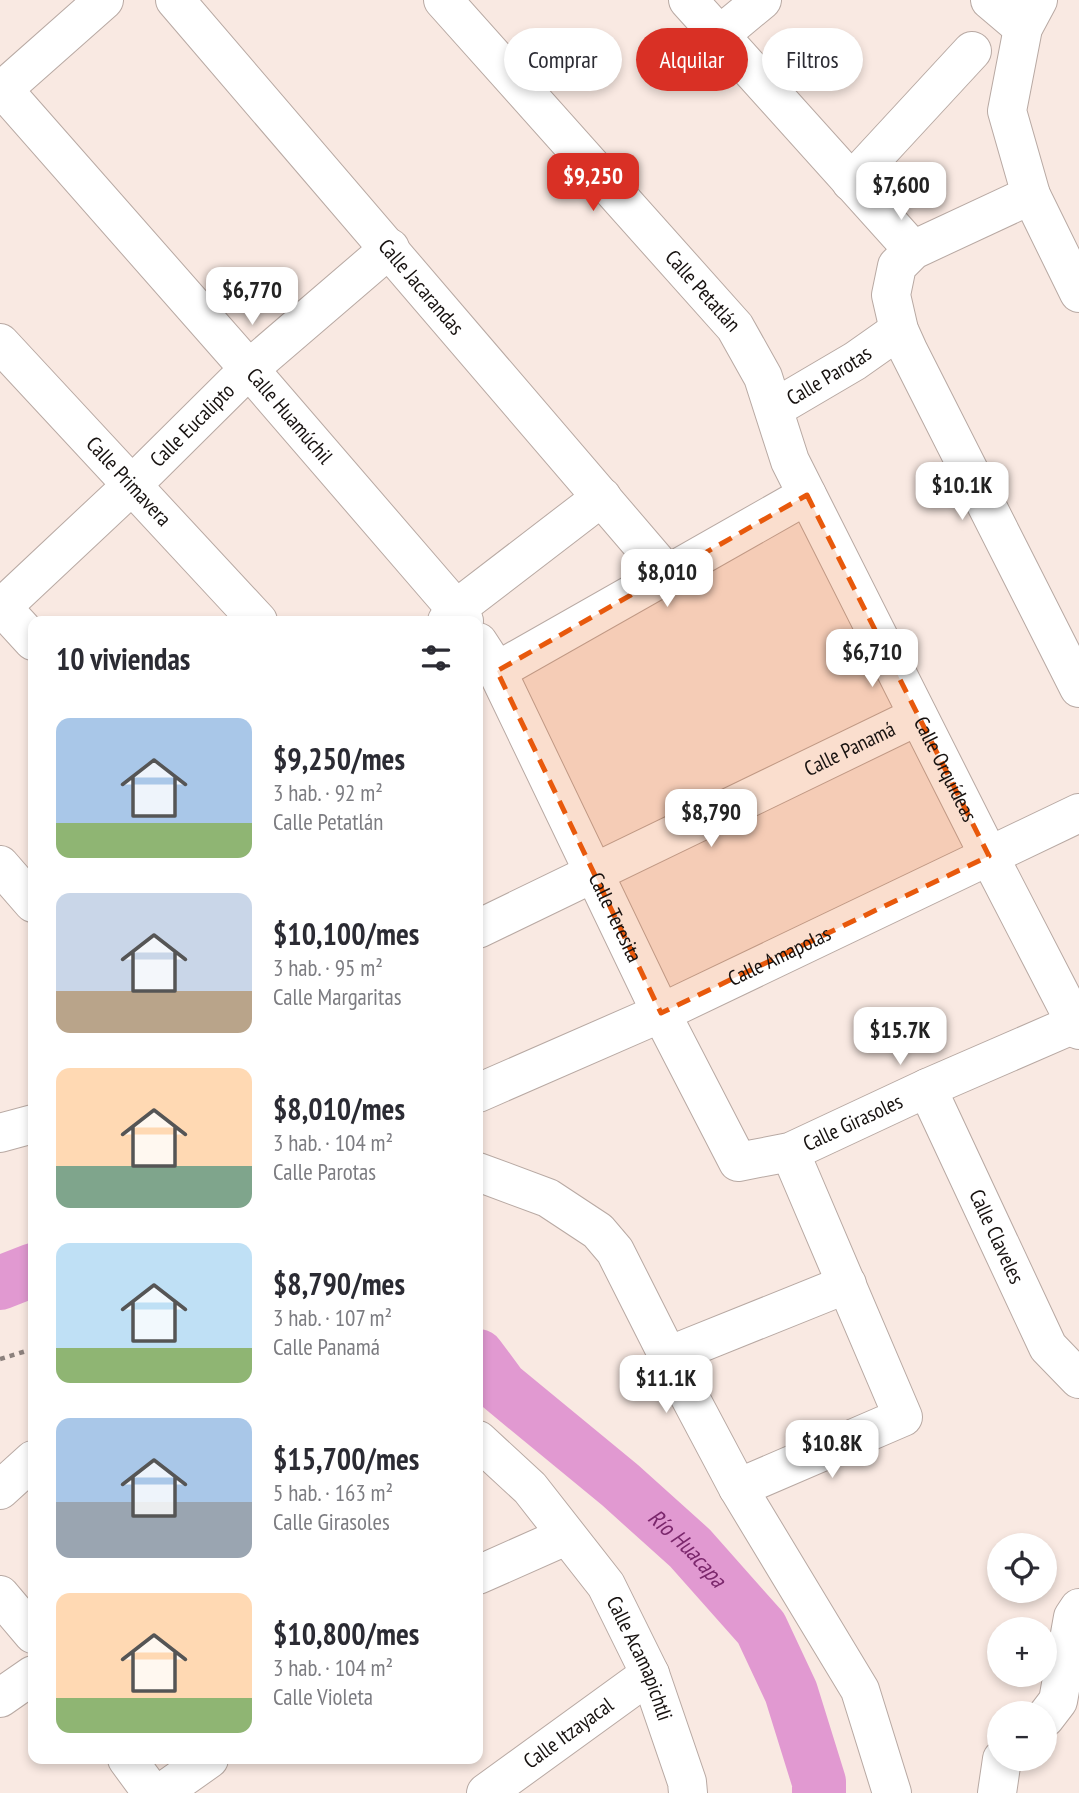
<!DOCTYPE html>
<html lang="es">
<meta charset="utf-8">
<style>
:root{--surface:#fff;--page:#f7f7f7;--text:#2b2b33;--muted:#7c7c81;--accent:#d93025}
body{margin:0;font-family:"PT Sans Narrow",sans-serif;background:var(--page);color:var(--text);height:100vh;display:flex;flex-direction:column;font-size:26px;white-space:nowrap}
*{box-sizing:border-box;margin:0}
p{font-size:23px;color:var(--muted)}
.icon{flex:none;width:38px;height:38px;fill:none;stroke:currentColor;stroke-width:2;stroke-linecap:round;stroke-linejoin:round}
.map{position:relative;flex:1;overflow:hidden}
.panel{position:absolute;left:28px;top:616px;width:455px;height:1148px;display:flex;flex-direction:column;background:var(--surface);border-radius:14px;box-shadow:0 4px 10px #0003}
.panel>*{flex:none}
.guide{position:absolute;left:504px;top:28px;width:469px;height:63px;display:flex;gap:14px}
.tools{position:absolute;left:987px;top:1533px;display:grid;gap:14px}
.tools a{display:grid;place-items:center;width:70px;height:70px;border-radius:50%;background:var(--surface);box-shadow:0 4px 10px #0003;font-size:35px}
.price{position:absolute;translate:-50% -60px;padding:0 16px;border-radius:14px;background:#fff;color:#222;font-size:23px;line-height:46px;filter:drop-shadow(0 2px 4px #0008)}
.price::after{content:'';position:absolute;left:50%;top:42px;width:21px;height:16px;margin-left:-10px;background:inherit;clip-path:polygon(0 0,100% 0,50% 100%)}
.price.on{background:var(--accent);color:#fff}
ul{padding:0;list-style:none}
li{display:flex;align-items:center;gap:21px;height:175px;padding:0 28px}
li span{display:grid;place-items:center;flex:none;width:196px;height:140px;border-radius:14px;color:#555}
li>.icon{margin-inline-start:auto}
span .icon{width:84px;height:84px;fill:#fffc;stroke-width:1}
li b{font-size:30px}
h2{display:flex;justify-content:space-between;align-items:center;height:84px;padding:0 28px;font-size:30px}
.tag{padding:0 24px;border-radius:32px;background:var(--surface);box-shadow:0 4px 10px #0003;font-size:24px;line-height:63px}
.tag.on{background:var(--accent);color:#fff}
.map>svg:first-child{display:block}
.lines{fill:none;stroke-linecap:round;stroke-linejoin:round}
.river{stroke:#e199d1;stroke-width:54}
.minor-casing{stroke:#b8a9a3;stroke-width:40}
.path{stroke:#8c817d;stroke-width:4.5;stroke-dasharray:5 5;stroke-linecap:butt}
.minor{stroke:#fff;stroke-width:38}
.marked{fill:#e8590c;fill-opacity:0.2;stroke:#e8590c;stroke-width:5;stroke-dasharray:14 9;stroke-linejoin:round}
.labels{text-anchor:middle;stroke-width:5;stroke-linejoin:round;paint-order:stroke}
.street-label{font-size:21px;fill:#171210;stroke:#f9e9e2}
.water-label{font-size:23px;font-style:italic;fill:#7b276c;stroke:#f9e9e2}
</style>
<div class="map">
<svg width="1079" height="1793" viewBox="0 0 1079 1793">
<rect width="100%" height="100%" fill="#f9e9e2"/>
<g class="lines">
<g class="river">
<polyline points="0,1283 33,1270"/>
<path id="s1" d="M478,1356L501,1387L620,1485L690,1548L761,1628L791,1692L819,1782V1793"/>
</g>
<g class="minor-casing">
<g id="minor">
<path id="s2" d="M175,0L667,574"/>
<path id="s3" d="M443,0L735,327L763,377L790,461L989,856L1079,1030"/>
<polyline points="688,0 913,250"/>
<polyline points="990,0 1023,28"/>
<polyline points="1038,0 1023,28 1007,111 1031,195 1079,293"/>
<polyline points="721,34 762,0"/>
<path id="s4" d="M0,86L249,369L456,609L464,621"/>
<polyline points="0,92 104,0"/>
<polyline points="851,182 972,51"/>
<polyline points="1031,195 913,250 897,266 891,295 899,330 908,350 1079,688"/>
<path id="s5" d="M0,343L258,621"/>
<path id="s6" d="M775,408L855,361L899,330"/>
<polyline points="0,605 33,641"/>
<path id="s7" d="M0,609L131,486L249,369L390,248"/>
<polyline points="447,621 456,609 602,497"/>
<path id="s8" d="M478,642L497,671L661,1013L738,1162L790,1152L927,1088L1079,1022"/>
<polyline points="497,671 807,495"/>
<polyline points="0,865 33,903"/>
<path id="s9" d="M478,929L918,716"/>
<path id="s10" d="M927,1088L1048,1347L1079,1379"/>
<path id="s11" d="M478,1093L661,1013L1079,813"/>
<polyline points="0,1133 33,1124"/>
<polyline points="478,1172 548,1198 598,1231 615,1251 668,1356 738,1488 860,1690 892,1793"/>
<polyline points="668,1356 847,1284"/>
<path id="s12" d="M478,1440L530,1488L606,1585L650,1674L687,1782L688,1793"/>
<polyline points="738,1488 903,1417 790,1152"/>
<polyline points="0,1490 33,1460"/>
<polyline points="478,1575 566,1536"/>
<polyline points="0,1595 33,1634"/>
<polyline points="0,1698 33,1675"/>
<polyline points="1045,1718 1058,1701 1073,1617 1079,1608"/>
<polyline points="127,1759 152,1793"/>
<polyline points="161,1793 209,1759"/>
<path id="s13" d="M486,1793L650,1674"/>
<polyline points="997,1793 1002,1759"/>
</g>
</g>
<polyline class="path" points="0,1359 33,1349"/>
<use href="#minor" class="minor"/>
</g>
<path class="marked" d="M807,495L989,856L661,1013L497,671Z"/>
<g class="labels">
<g class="street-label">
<text dy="7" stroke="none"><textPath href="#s2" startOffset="378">Calle Jacarandas</textPath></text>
<text dy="7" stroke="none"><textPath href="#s3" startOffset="390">Calle Petatlán</textPath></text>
<text dy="7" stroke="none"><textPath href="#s6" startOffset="63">Calle Parotas</textPath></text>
<text dy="7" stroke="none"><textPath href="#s4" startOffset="439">Calle Huamúchil</textPath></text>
<text dy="7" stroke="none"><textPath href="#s7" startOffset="266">Calle Eucalipto</textPath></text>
<text dy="7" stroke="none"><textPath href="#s5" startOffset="189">Calle Primavera</textPath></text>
<text dy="7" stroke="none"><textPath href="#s9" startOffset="413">Calle Panamá</textPath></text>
<text dy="7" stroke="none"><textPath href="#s3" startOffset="929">Calle Orquídeas</textPath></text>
<text dy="7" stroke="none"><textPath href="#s8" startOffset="308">Calle Teresita</textPath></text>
<text dy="7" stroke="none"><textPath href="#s11" startOffset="331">Calle Amapolas</textPath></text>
<text dy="7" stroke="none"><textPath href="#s8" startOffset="704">Calle Girasoles</textPath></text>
<text dy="7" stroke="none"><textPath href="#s10" startOffset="164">Calle Claveles</textPath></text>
<text dy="7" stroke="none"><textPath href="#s12" startOffset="275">Calle Acamapichtli</textPath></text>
<text dy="7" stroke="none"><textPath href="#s13" startOffset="102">Calle Itzayacal</textPath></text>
</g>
<g class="water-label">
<text dy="8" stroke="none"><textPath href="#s1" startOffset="285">Río Huacapa</textPath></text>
</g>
</g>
</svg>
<div class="tools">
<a><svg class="icon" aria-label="locate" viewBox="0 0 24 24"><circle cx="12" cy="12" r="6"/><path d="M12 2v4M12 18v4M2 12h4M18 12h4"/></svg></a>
<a>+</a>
<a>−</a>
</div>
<b class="price on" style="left:593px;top:213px">$9,250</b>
<b class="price" style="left:901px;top:222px">$7,600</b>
<b class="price" style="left:252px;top:327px">$6,770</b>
<b class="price" style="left:962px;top:522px">$10.1K</b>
<b class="price" style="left:667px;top:609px">$8,010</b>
<b class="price" style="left:872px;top:689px">$6,710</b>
<b class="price" style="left:711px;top:849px">$8,790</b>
<b class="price" style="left:900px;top:1067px">$15.7K</b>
<b class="price" style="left:666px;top:1415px">$11.1K</b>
<b class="price" style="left:832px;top:1480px">$10.8K</b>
<div class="guide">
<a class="tag">Comprar</a>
<a class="tag on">Alquilar</a>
<a class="tag">Filtros</a>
</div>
<section class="panel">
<h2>10 viviendas<svg class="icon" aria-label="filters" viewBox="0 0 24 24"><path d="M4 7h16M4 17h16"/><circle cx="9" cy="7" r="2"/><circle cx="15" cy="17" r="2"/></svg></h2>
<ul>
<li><span style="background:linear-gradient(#a9c7e8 75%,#8fb573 0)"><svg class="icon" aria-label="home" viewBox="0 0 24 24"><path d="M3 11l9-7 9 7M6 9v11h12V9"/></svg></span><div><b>$9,250/mes</b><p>3 hab. · 92 m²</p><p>Calle Petatlán</p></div></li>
<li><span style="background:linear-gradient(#c9d6e8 70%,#b9a48a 0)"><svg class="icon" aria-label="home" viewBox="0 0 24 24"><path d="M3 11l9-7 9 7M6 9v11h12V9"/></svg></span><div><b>$10,100/mes</b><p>3 hab. · 95 m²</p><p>Calle Margaritas</p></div></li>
<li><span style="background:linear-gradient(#ffd9b3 70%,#7fa58c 0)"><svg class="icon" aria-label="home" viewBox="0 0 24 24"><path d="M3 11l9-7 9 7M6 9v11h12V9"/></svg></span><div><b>$8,010/mes</b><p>3 hab. · 104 m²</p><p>Calle Parotas</p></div></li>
<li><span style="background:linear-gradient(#bfe0f5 75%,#8fb573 0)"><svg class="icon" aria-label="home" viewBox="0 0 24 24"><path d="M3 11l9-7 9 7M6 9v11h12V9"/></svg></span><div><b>$8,790/mes</b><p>3 hab. · 107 m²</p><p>Calle Panamá</p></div></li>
<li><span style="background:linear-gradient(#a9c7e8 60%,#9aa5b1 0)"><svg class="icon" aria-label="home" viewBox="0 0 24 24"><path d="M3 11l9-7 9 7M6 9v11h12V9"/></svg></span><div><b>$15,700/mes</b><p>5 hab. · 163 m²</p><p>Calle Girasoles</p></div></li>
<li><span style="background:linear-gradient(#ffd9b3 75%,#8fb573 0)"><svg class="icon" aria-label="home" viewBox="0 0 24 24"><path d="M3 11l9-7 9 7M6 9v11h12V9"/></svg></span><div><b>$10,800/mes</b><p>3 hab. · 104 m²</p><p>Calle Violeta</p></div></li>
</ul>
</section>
</div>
